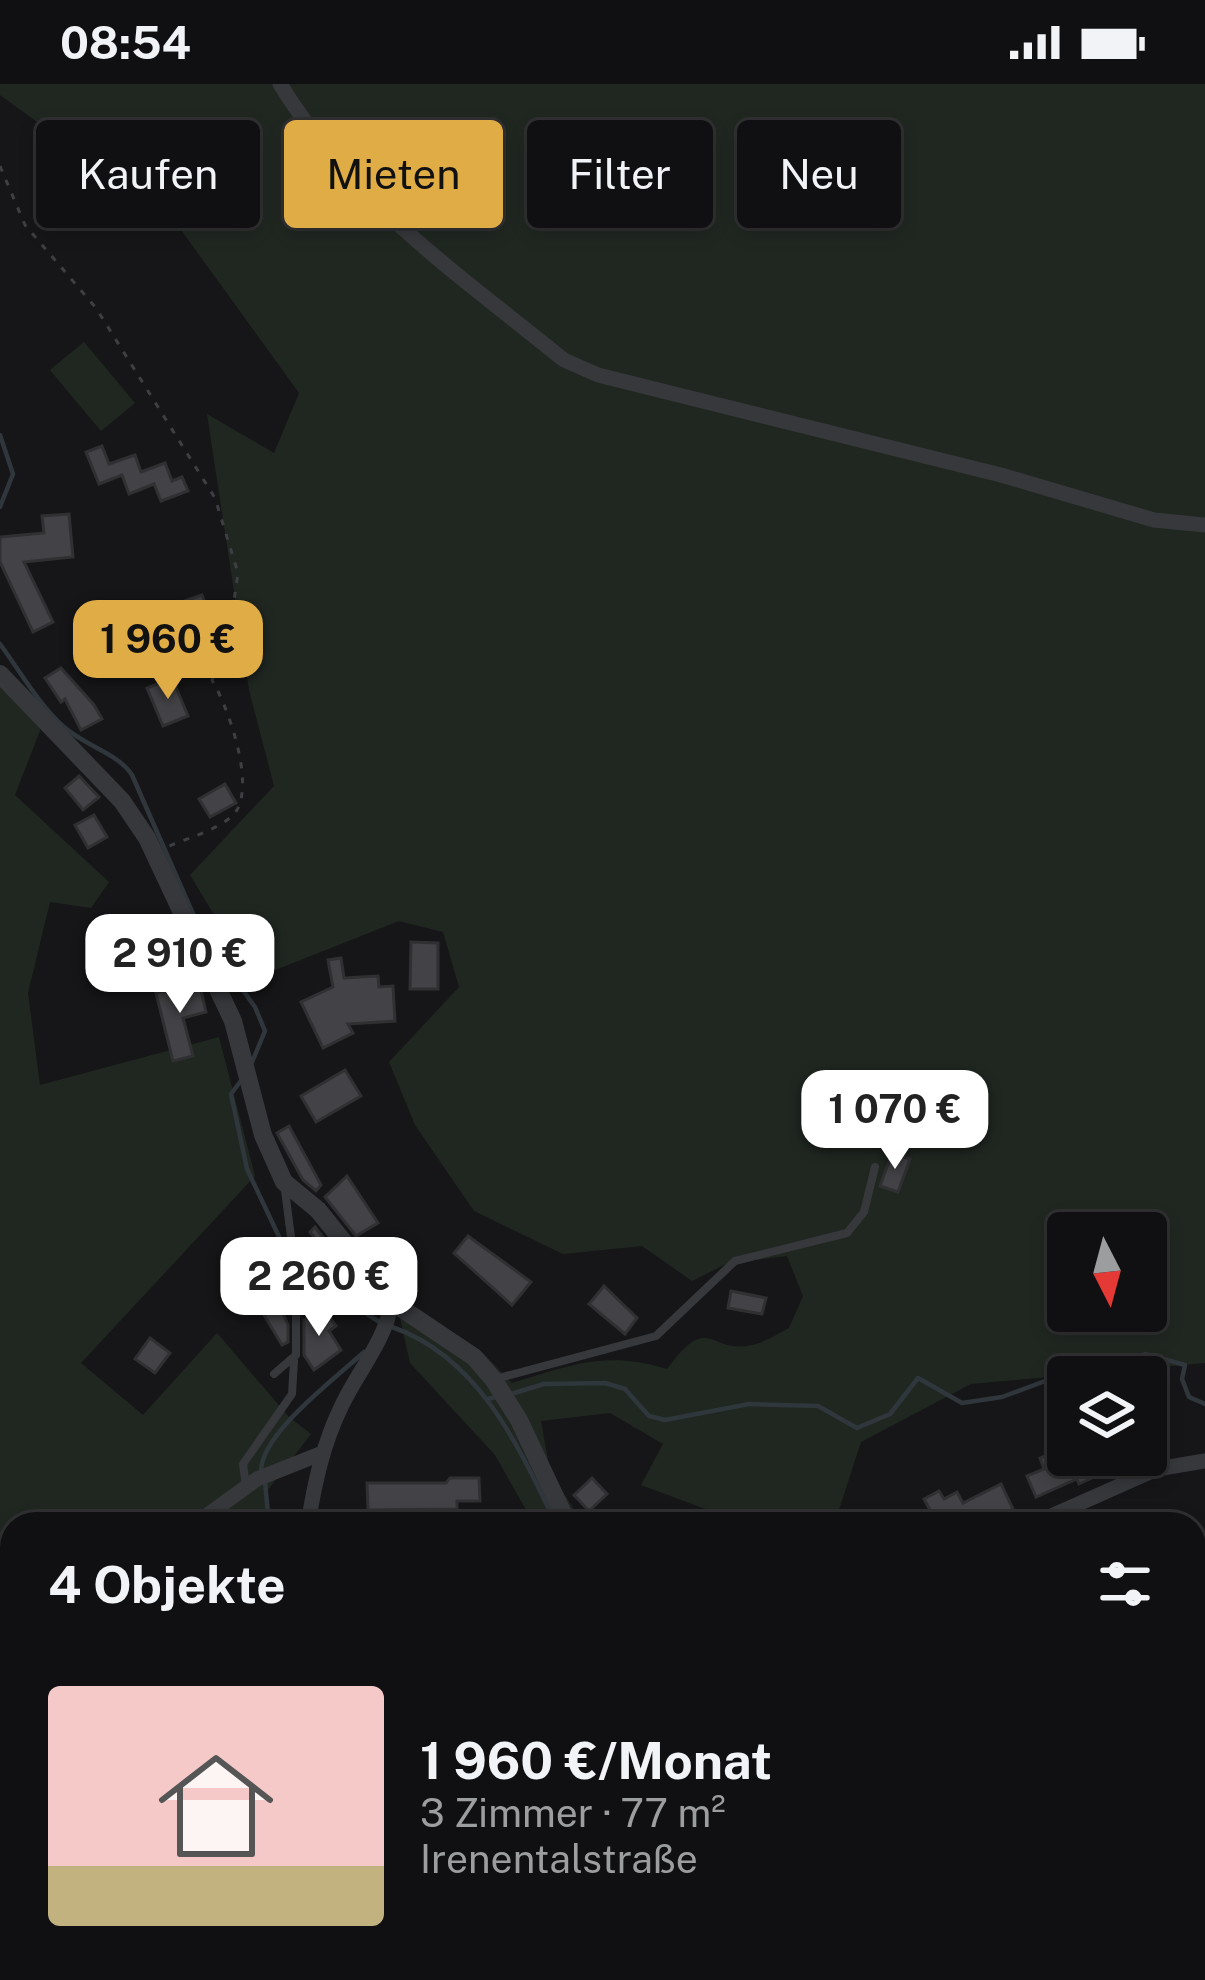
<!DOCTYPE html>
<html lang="de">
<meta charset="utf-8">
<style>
:root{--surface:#101012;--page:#1e1e20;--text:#f1f3f6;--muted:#9c9d9f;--line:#303032;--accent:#e0ac45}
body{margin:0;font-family:"Public Sans",sans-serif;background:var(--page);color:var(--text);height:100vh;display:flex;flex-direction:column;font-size:45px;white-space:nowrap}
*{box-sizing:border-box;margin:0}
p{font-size:39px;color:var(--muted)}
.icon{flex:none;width:66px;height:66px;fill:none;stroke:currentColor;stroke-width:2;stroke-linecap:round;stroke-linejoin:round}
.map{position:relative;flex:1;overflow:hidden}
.panel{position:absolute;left:0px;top:1428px;width:1206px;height:468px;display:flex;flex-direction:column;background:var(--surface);border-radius:36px 36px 0 0;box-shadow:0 6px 18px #0003,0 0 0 3px var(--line)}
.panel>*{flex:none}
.hud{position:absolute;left:36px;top:36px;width:1134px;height:108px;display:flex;gap:24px}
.needle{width:78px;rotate:174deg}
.buttons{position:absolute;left:1047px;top:1128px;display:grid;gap:24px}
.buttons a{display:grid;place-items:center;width:120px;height:120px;border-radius:12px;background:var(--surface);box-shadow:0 6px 18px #0003,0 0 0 3px var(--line);font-size:60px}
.price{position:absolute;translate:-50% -102px;padding:0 27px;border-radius:24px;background:#fff;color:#222;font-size:39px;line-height:78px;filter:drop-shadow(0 3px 6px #0008)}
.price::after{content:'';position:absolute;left:50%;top:72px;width:36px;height:27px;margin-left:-18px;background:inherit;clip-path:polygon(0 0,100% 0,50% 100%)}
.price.current{background:var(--accent);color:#111}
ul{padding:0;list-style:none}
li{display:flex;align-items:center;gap:36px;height:300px;padding:0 48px}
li+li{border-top:3px solid var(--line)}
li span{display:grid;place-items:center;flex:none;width:336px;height:240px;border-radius:12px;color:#555}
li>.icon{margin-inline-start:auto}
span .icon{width:144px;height:144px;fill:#fffc;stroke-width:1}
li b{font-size:51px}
h2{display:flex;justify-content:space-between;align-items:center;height:144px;padding:0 48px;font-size:51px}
.pill{padding:0 42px;border-radius:12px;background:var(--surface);box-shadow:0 6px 18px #0003,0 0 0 3px var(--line);font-size:42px;line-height:108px}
.pill.current{background:var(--accent);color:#111}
.status{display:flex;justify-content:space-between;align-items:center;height:84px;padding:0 60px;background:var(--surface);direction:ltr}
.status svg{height:33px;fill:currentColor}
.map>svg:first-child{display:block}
.green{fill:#202721;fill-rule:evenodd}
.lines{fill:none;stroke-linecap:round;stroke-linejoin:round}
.stream{stroke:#2f363c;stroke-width:4.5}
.building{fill:#434347;stroke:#303033;stroke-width:3}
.path{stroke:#3d3f43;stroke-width:3;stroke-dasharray:6 9;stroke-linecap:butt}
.service{stroke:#37383c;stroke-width:8}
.minor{stroke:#37383c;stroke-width:15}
.tertiary{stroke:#37383c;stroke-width:18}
</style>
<div class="status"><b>08:54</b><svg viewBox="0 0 49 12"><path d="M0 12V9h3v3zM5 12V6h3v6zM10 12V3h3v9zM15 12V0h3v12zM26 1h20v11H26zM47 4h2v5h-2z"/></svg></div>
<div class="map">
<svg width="1205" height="1896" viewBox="0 0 1205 1896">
<rect width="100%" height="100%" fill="#161618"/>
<g class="green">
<path d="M0,0H1205V1279L971,1300L861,1358L838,1429H716L641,1401L663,1360L610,1329L541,1337L550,1387L583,1440H534L495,1371L410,1279L395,1212L483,1269L512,1299C571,1281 606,1266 667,1285C710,1226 709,1271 752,1261C764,1259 777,1250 789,1244L803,1212L787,1172L726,1180L692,1197L642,1162L563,1170L474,1127L415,1041L389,978L459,903L443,848L399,837L253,895L190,791L274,702L249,606L207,330L274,369L299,309L176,139L0,11ZM1068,1149H1146V1227H1068Z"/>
<polygon points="84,258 135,319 101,347 50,286"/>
<polygon points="0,600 41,644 15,711 109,798 91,824 50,818 28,909 40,1001 219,953 255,1092 81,1279 143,1331 217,1249 289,1333 311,1350 267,1407 268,1440 12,1440 12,1575 0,1579"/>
<polygon points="0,1812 12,1857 12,1884 121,1891 133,1884 226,1884 217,1888 217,1896 0,1896"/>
<polygon points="870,1884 1001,1884 997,1890 1010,1896 854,1896"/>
</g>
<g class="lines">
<g class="stream">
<polyline points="0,351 13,390 0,423"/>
<path d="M0,560C20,587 39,621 64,643C85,662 118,669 132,691L201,848L255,923L265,947L250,983"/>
<polyline points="240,998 231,1010 247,1085 290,1176"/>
<polyline points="302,1188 381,1239"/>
<path d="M392,1243C479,1273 519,1363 556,1440"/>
<polyline points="1120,1293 1137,1291 1145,1270 1185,1281 1182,1295 1189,1313 1205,1320"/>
<polyline points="511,1310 544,1300 605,1299 625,1305 649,1332 665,1336 749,1320 818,1322 857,1344 890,1330 918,1294 962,1319 1002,1313 1088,1281 1108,1293"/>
<polyline points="487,1315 500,1312"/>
<path d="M261,1388C260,1350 336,1294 364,1268"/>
<polyline points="265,1398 269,1440"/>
<polyline points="0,1687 12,1684"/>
<polyline points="793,1884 802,1894"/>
</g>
</g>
<g class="building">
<polygon points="102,362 109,380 135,371 141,388 165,379 172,397 182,393 188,407 161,417 154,400 129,410 122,391 99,400 86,368"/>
<polygon points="69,430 73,473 24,478 53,538 33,548 0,478 0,453 44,449 42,432"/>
<polygon points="202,511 212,540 182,550 173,521"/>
<polygon points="61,584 94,621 102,635 81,646 65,615 61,618 45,594"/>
<polygon points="172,594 188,632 163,642 147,604"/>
<polygon points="79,692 99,713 83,726 65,704"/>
<polygon points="225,700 236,719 210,733 199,715"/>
<polygon points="94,731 107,753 88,764 75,741"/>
<polygon points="171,839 188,875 174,881 164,860 131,868 127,851 143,847 144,851"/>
<polygon points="411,858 438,859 438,905 410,905"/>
<polygon points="341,874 344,894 378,892 379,903 393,902 395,937 348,940 353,949 323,964 301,918 333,903 328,876"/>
<polygon points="199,898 206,928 183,934 193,972 173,977 156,909"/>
<polygon points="345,986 361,1012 316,1038 301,1012"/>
<polygon points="289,1042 321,1101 316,1107 303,1096 277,1049"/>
<polygon points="892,1069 910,1075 898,1108 880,1102"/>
<polygon points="347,1092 378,1139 356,1152 325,1113"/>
<polygon points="315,1143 338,1173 330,1180 338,1189 326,1199 302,1170 317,1157 310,1148"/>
<polygon points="468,1152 531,1198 512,1221 454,1169"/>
<polygon points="270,1200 288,1241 288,1258 282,1261 252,1211"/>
<polygon points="604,1202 637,1234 625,1250 589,1220"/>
<polygon points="731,1207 766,1214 762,1230 728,1224"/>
<polygon points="323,1224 336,1242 329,1247 341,1266 314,1286 304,1271 304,1236"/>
<polygon points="150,1254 170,1269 155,1289 135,1275"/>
<polygon points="1068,1362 1068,1371 1156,1371 1112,1392 1109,1386 1079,1400 1077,1395 1036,1413 1027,1392 1044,1385 1040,1374"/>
<polygon points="450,1394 479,1394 480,1417 457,1417 457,1425 368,1426 367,1399 446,1399"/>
<polygon points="592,1394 607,1410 589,1427 574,1411"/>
<polygon points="1001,1400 1013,1425 989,1437 986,1431 970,1440 917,1440 930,1426 924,1415 939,1407 944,1415 957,1408 963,1419"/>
<polygon points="618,1884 685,1884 682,1896 618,1896"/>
</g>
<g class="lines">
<g class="path">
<path d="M0,82L25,141L96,224L215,414L238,489L226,571L212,596C228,623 254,696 237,726C227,743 188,754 169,762"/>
<polyline points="134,1896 153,1884"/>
</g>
<g class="service">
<polyline points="274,1290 296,1271 296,1192 285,1106"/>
<polyline points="495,1295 656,1252 735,1177 847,1149 864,1128 875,1083"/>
<polyline points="246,1402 243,1380 292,1310 294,1277"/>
<polyline points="1204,1827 1205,1826"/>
</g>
<g class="minor">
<path d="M280,0C354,120 457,189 564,276L598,291L1001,391L1154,436L1205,441"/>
<polyline points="195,1440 257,1395 320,1370"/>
<path d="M308,1440C315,1397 323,1360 342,1321C360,1284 384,1259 392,1218"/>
<polyline points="1033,1440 1157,1385 1205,1377"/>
<polyline points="0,1528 12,1523"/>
<polyline points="1194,1542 1205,1537"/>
<polyline points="238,1884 330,1896"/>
<polyline points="809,1884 812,1896"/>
</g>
<g class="tertiary">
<polyline points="0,590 122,717 147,754 233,937 263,1051 284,1098 318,1126 392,1218 474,1273 493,1295 519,1336 568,1440"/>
<polyline points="1194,1613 1205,1615"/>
</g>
</g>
</svg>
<div class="buttons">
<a><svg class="needle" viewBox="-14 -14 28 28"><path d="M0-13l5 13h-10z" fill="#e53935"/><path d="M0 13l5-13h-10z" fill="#9c9d9f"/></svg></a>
<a><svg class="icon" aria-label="layers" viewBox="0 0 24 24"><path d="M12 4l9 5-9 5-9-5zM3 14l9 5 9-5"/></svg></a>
</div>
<b class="price current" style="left:168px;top:618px">1 960 €</b>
<b class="price" style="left:180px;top:932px">2 910 €</b>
<b class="price" style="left:895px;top:1088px">1 070 €</b>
<b class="price" style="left:319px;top:1255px">2 260 €</b>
<div class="hud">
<a class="pill">Kaufen</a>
<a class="pill current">Mieten</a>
<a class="pill">Filter</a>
<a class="pill">Neu</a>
</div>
<section class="panel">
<h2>4 Objekte<svg class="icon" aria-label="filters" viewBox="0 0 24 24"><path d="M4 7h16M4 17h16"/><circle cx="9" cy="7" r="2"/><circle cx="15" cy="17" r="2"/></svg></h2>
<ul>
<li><span style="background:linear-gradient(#f6c9c9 75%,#c2b280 0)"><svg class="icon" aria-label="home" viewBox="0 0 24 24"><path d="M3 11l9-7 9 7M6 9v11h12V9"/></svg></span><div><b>1 960 €/Monat</b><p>3 Zimmer · 77 m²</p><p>Irenentalstraße</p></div></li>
</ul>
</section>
</div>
